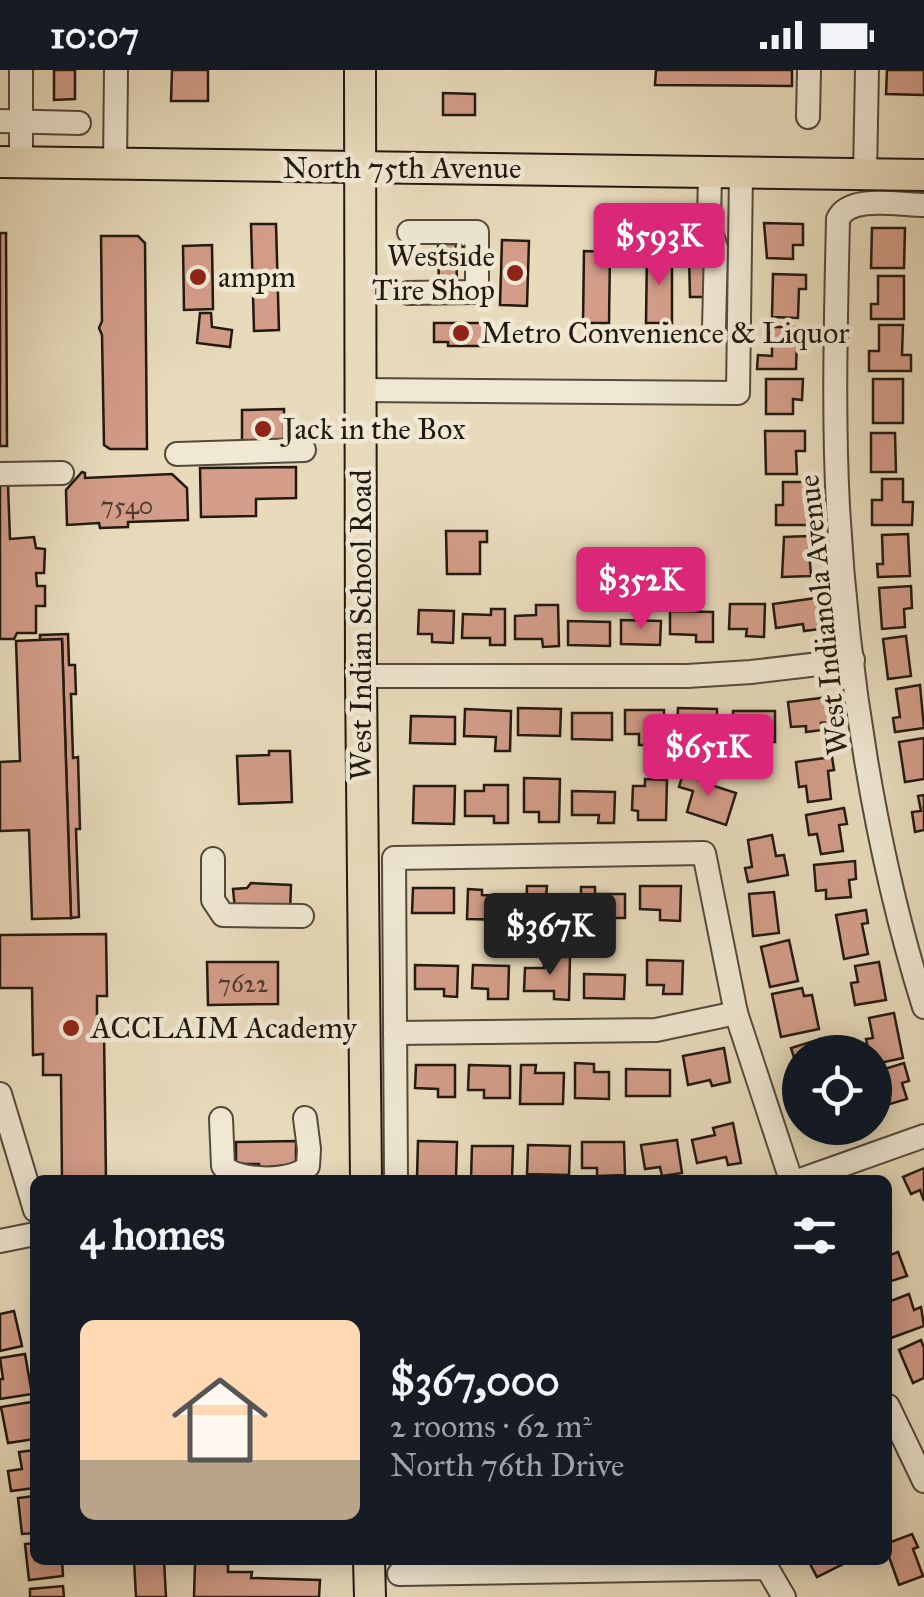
<!DOCTYPE html>
<meta charset="utf-8">
<style>
:root{--surface:#171b24;--page:#20242c;--text:#f1f3f6;--muted:#9ea1a6;--accent:#db2777}
body{margin:0;font-family:"IM FELL Great Primer",serif;background:var(--page);color:var(--text);height:100vh;display:flex;flex-direction:column;font-size:38px;white-space:nowrap}
*{box-sizing:border-box;margin:0}
p{font-size:32px;color:var(--muted)}
.icon{flex:none;width:55px;height:55px;fill:none;stroke:currentColor;stroke-width:2;stroke-linecap:round;stroke-linejoin:round}
.map{position:relative;flex:1;overflow:hidden}
.side{position:absolute;left:30px;top:1105px;width:862px;height:390px;display:flex;flex-direction:column;background:var(--surface);border-radius:15px;box-shadow:0 5px 25px #0003}
.side>*{flex:none}
.controls{position:absolute;left:782px;top:965px;display:grid;gap:20px}
.controls a{display:grid;place-items:center;width:110px;height:110px;border-radius:50%;background:var(--surface);box-shadow:0 5px 25px #0003;font-size:50px}
.price{position:absolute;translate:-50% -85px;padding:0 22px;border-radius:10px;background:var(--accent);color:#fff;font-size:32px;line-height:65px;filter:drop-shadow(0 2px 5px #0008)}
.price::after{content:'';position:absolute;left:50%;top:60px;width:30px;height:22px;margin-left:-15px;background:inherit;clip-path:polygon(0 0,100% 0,50% 100%)}
.price.current{background:#222;color:#fff}
ul{padding:0;list-style:none}
li{display:flex;align-items:center;gap:30px;height:250px;padding:0 50px}
li span{display:grid;place-items:center;flex:none;width:280px;height:200px;border-radius:15px;color:#555}
li>.icon{margin-inline-start:auto}
span .icon{width:120px;height:120px;fill:#fffc;stroke-width:1}
li b{font-size:42px}
h2{display:flex;justify-content:space-between;align-items:center;height:120px;padding:0 50px;font-size:42px}
.status{display:flex;justify-content:space-between;align-items:center;height:70px;padding:0 50px;background:var(--surface);direction:ltr}
.status svg{height:28px;fill:currentColor}
.map>svg:first-child{display:block}
.building{fill:#d39d89;stroke:#221910;stroke-width:2.5}
.lines{fill:none;stroke-linecap:round;stroke-linejoin:round}
.minor-casing{stroke:#544a3b;stroke-width:26}
.major-casing{stroke:#221910;stroke-width:34}
.minor{stroke:#f0e8d3;stroke-width:22}
.major{stroke:#e8dbbc;stroke-width:30}
.poi-dot{fill:#8f2418;stroke:#f0e8d3;stroke-width:4}
.labels{text-anchor:middle;stroke-width:9;stroke-linejoin:round;paint-order:stroke}
.number-label{font-size:25px;fill:#4e3a2e}
.street-label{font-size:30px;fill:#221910;stroke:#f0e8d3}
.poi-label{font-size:30px;fill:#221910;stroke:#f0e8d3;text-anchor:start}
</style>
<div class="status"><b>10:07</b><svg viewBox="0 0 49 12"><path d="M0 12V9h3v3zM5 12V6h3v6zM10 12V3h3v9zM15 12V0h3v12zM26 1h20v11H26zM47 4h2v5h-2z"/></svg></div>
<div class="map">
<svg width="924" height="1527" viewBox="0 0 924 1527">
<rect width="100%" height="100%" fill="#e8dbbc"/>
<filter id="stains"><feTurbulence type="fractalNoise" baseFrequency=".002" numOctaves="4"/><feColorMatrix values="0 0 0 0 .2 0 0 0 0 .09 0 0 0 0 .02 0 0 0 .5 -.17"/></filter>
<radialGradient id="worn" r=".72"><stop offset=".6" stop-color="#630" stop-opacity="0"/><stop offset="1" stop-color="#630" stop-opacity=".3"/></radialGradient>
<g class="building">
<polygon points="54,0 75,0 75,29 54,30"/>
<polygon points="172,0 208,0 208,31 171,31"/>
<polygon points="656,0 792,0 792,16 655,15"/>
<polygon points="887,0 924,0 924,25 886,24"/>
<polygon points="443,23 475,24 475,45 443,45"/>
<polygon points="764,153 803,154 803,175 793,175 793,189 767,188"/>
<polygon points="251,154 276,154 279,260 254,261"/>
<polygon points="872,158 905,158 904,198 871,198"/>
<polygon points="0,163 6,163 7,376 0,376"/>
<polygon points="101,166 138,166 145,173 147,379 110,379 104,375 102,265 99,258 102,251"/>
<polygon points="502,170 529,171 527,236 500,235"/>
<polygon points="438,174 456,174 457,214 439,215"/>
<polygon points="694,174 705,174 708,227 690,227 689,186"/>
<polygon points="212,175 213,239 184,240 183,176"/>
<polygon points="584,181 610,182 609,253 583,253"/>
<polygon points="647,182 672,182 672,253 646,253"/>
<polygon points="773,204 806,205 806,219 799,219 798,248 772,247"/>
<polygon points="878,206 904,206 904,249 871,249 871,234 878,234"/>
<polygon points="200,243 211,243 212,257 232,260 230,277 197,273"/>
<polygon points="434,253 488,253 488,276 448,276 448,272 434,272"/>
<polygon points="879,255 903,255 902,285 911,285 911,301 869,301 869,281 879,281"/>
<polygon points="772,257 804,257 803,270 797,270 796,299 757,299 758,285 772,286"/>
<polygon points="766,309 803,309 802,330 793,329 793,344 766,344"/>
<rect x="873" y="309" width="30" height="44"/>
<polygon points="284,339 284,378 242,378 242,340"/>
<polygon points="765,361 805,361 805,381 796,381 797,404 766,404"/>
<polygon points="871,363 895,363 896,402 871,402"/>
<polygon points="296,397 296,428 256,429 256,446 201,447 200,398"/>
<polygon points="82,402 85,403 85,408 172,404 187,418 188,450 128,452 128,457 100,458 99,453 67,455 66,420"/>
<polygon points="882,409 903,409 903,432 913,432 912,455 872,455 872,430 882,430"/>
<polygon points="783,412 809,412 809,455 776,455 776,435 783,435"/>
<polygon points="0,413 8,415 10,469 34,467 36,478 45,479 44,503 36,503 37,516 45,516 45,536 36,536 36,563 17,563 14,569 0,569"/>
<polygon points="446,461 487,461 487,472 480,472 480,504 447,504"/>
<polygon points="908,464 910,506 878,507 877,494 883,494 882,465"/>
<polygon points="808,466 811,506 782,507 784,467"/>
<polygon points="911,516 912,538 904,539 905,557 882,559 879,518"/>
<polygon points="816,528 820,559 804,561 803,554 776,558 773,534"/>
<polygon points="730,534 765,534 764,567 746,566 747,559 729,559"/>
<polygon points="536,535 558,535 559,576 543,577 542,569 515,569 515,546 536,545"/>
<polygon points="491,539 505,539 505,575 490,575 490,568 462,568 463,544 491,545"/>
<polygon points="419,540 454,541 453,573 432,572 432,564 418,564"/>
<polygon points="670,541 713,542 713,572 696,572 696,565 670,564"/>
<polygon points="621,550 661,551 660,575 621,574"/>
<polygon points="568,551 610,552 610,576 568,575"/>
<polygon points="68,564 69,595 75,595 76,624 71,624 73,688 78,687 80,759 76,759 79,847 71,848 62,569 40,570 40,565"/>
<polygon points="906,566 911,606 888,609 883,569"/>
<polygon points="62,569 71,848 32,849 29,760 0,761 0,692 20,691 16,571"/>
<polygon points="920,615 924,658 895,662 893,648 900,647 896,619"/>
<polygon points="829,627 832,652 821,653 822,660 806,662 806,656 791,657 788,632"/>
<polygon points="518,638 561,639 560,666 518,665"/>
<polygon points="678,638 717,639 717,668 701,668 701,663 677,662"/>
<polygon points="465,639 511,641 510,681 495,681 496,667 464,666"/>
<polygon points="625,640 664,640 664,675 639,675 639,664 625,664"/>
<polygon points="733,641 775,641 775,672 733,673"/>
<polygon points="572,643 612,643 612,670 572,669"/>
<polygon points="411,646 455,647 455,674 410,673"/>
<polygon points="924,668 924,709 905,712 899,672"/>
<polygon points="269,681 290,681 292,732 239,734 237,686 269,685"/>
<polygon points="832,687 834,700 828,701 831,729 808,732 806,716 799,717 796,692"/>
<polygon points="684,700 701,705 699,711 736,723 726,755 687,742 693,721 679,717"/>
<polygon points="524,708 560,709 559,752 539,752 539,742 524,742"/>
<polygon points="645,709 667,710 666,750 638,750 638,741 632,740 633,716 645,716"/>
<polygon points="484,715 508,715 508,753 494,753 494,746 465,746 465,721 484,721"/>
<polygon points="414,716 455,716 454,754 413,753"/>
<polygon points="572,721 615,722 614,753 598,753 599,745 572,745"/>
<polygon points="924,725 924,760 915,762 912,742 921,741 918,726"/>
<polygon points="844,738 847,754 839,755 843,781 821,784 817,764 809,765 806,745"/>
<polygon points="772,765 776,786 784,785 788,805 748,812 745,798 752,797 748,770"/>
<polygon points="855,791 856,809 849,810 851,827 826,829 826,820 816,821 814,795"/>
<polygon points="251,813 291,815 290,842 235,839 233,819 247,818"/>
<polygon points="527,816 547,816 546,826 573,826 573,850 526,849"/>
<polygon points="640,816 681,816 680,851 660,850 660,840 640,839"/>
<polygon points="581,817 595,817 595,824 625,824 625,848 601,848 601,856 581,855"/>
<polygon points="413,818 454,818 454,843 412,843"/>
<polygon points="468,819 482,820 482,825 509,826 509,850 467,849"/>
<polygon points="774,822 779,863 753,866 749,824"/>
<polygon points="866,840 868,853 862,854 868,884 844,889 836,845"/>
<polygon points="106,864 107,926 97,926 97,963 104,963 106,1110 62,1110 61,1005 43,1005 43,984 33,985 32,918 0,918 0,865"/>
<polygon points="789,870 798,911 770,917 761,877"/>
<polygon points="544,887 570,887 569,930 554,929 554,921 524,921 525,898 544,898"/>
<polygon points="647,890 683,891 682,924 663,924 664,915 647,915"/>
<polygon points="207,892 278,892 278,934 208,935"/>
<polygon points="879,892 886,930 855,935 851,913 858,912 855,896"/>
<polygon points="415,895 458,896 457,927 444,926 444,919 415,919"/>
<polygon points="473,895 509,896 508,929 488,929 488,919 472,918"/>
<polygon points="584,904 625,905 624,929 584,928"/>
<polygon points="802,918 804,926 812,925 819,959 781,967 772,924"/>
<polygon points="894,943 903,988 875,994 875,982 869,982 866,969 873,968 869,948"/>
<polygon points="820,969 825,982 800,982 800,1019 796,1007 800,1006 791,978"/>
<polygon points="724,978 730,1012 712,1016 710,1010 688,1015 683,986"/>
<polygon points="575,993 594,994 594,1002 609,1002 609,1029 575,1028"/>
<polygon points="904,993 909,1011 902,1013 907,1029 883,1036 879,1024 875,1025 875,1002"/>
<polygon points="416,995 455,995 455,1027 438,1027 438,1019 415,1018"/>
<polygon points="469,995 510,996 510,1028 484,1028 484,1020 468,1020"/>
<polygon points="521,995 536,995 535,1003 564,1003 563,1034 520,1034"/>
<polygon points="626,999 670,1000 670,1026 626,1026"/>
<polygon points="733,1053 741,1093 728,1095 726,1087 697,1093 692,1070 715,1065 713,1058"/>
<polygon points="677,1070 682,1103 662,1106 660,1097 645,1099 641,1075"/>
<polygon points="296,1071 296,1094 259,1098 259,1094 236,1094 236,1072"/>
<polygon points="418,1071 457,1072 456,1108 417,1108"/>
<polygon points="582,1072 624,1072 625,1105 597,1106 597,1098 582,1098"/>
<polygon points="528,1075 570,1076 569,1105 527,1104"/>
<polygon points="472,1076 513,1076 512,1109 471,1108"/>
<polygon points="924,1098 924,1131 920,1120 911,1124 903,1107"/>
<polygon points="898,1182 907,1206 888,1212 888,1186"/>
<polygon points="909,1224 914,1240 921,1237 924,1256 891,1268 888,1258 890,1248 888,1232"/>
<polygon points="14,1241 22,1276 0,1281 0,1244"/>
<polygon points="921,1270 924,1278 924,1308 913,1313 899,1280"/>
<polygon points="25,1284 32,1324 0,1329 0,1309 3,1309 0,1288"/>
<polygon points="31,1332 35,1347 35,1369 8,1373 1,1337"/>
<polygon points="35,1380 35,1418 11,1421 8,1401 22,1399 19,1382"/>
<polygon points="35,1426 35,1463 22,1464 18,1428"/>
<polygon points="912,1464 918,1477 913,1479 923,1506 899,1515 888,1484 888,1473"/>
<polygon points="35,1473 35,1490 62,1490 63,1506 29,1510 25,1474"/>
<polygon points="134,1490 164,1490 166,1527 136,1527"/>
<polygon points="817,1490 844,1490 845,1493 817,1507 810,1494"/>
<polygon points="195,1493 228,1494 228,1502 252,1502 251,1508 320,1510 319,1527 194,1527"/>
<polygon points="63,1516 64,1527 30,1527 30,1519"/>
</g>
<g class="lines">
<g class="minor-casing">
<g id="minor">
<polyline points="21,0 21,93"/>
<polyline points="808,47 809,0"/>
<polyline points="0,51 79,53"/>
<polyline points="115,95 116,0"/>
<polyline points="710,101 709,155 716,178 714,258"/>
<polyline points="865,104 867,0"/>
<path d="M924,135C901,135 849,124 838,149C836,245 833,342 838,437C847,601 875,781 924,937"/>
<polyline points="408,223 477,222 477,162 409,162"/>
<polyline points="361,320 738,323 741,102"/>
<polyline points="177,384 304,380"/>
<polyline points="0,404 62,403"/>
<polyline points="361,606 687,606 751,602 853,590"/>
<polyline points="213,789 213,830 223,845 302,846"/>
<polyline points="395,963 656,960 736,943"/>
<polyline points="0,1024 35,1140"/>
<path d="M221,1049L223,1096C237,1112 295,1113 308,1096L309,1079L305,1048"/>
<polyline points="396,1110 394,788 704,783 736,943 791,1110"/>
<polyline points="800,1110 924,1066"/>
<polyline points="0,1171 35,1164"/>
<polyline points="888,1336 924,1411"/>
<polyline points="399,1504 767,1498 784,1527"/>
</g>
</g>
<g class="major-casing">
<g id="major">
<polyline points="360,0 361,606 366,1110"/>
<polyline points="0,92 924,105"/>
<polyline points="369,1490 370,1527"/>
</g>
</g>
<use href="#minor" class="minor"/>
<use href="#major" class="major"/>
</g>
<g class="poi-dot">
<circle cx="515" cy="203" r="10"/>
<circle cx="198" cy="207" r="10"/>
<circle cx="461" cy="263" r="10"/>
<circle cx="263" cy="359" r="10"/>
<circle cx="71" cy="958" r="10"/>
</g>
<g class="labels">
<g class="number-label">
<text x="127" y="444">7540</text>
<text x="243" y="922">7622</text>
</g>
<g class="street-label">
<text x="402" y="108">North 75th Avenue</text>
<text transform="translate(823 545) rotate(-96)" y="10">West Indianola Avenue</text>
<text transform="translate(361 555) rotate(-90)" y="10">West Indian School Road</text>
</g>
<g class="poi-label">
<text x="495" y="196" text-anchor="end">Westside<tspan x="495" dy="34">Tire Shop</tspan></text>
<text x="218" y="217">ampm</text>
<text x="481" y="273">Metro Convenience &amp; Liquor</text>
<text x="283" y="369">Jack in the Box</text>
<text x="91" y="968">ACCLAIM Academy</text>
</g>
</g>
<rect width="100%" height="100%" filter="url(#stains)"/>
<rect width="100%" height="100%" fill="url(#worn)"/>
</svg>
<div class="controls">
<a><svg class="icon" aria-label="locate" viewBox="0 0 24 24"><circle cx="12" cy="12" r="6"/><path d="M12 2v4M12 18v4M2 12h4M18 12h4"/></svg></a>
</div>
<b class="price" style="left:659px;top:218px">$593K</b>
<b class="price" style="left:641px;top:562px">$352K</b>
<b class="price" style="left:708px;top:729px">$651K</b>
<b class="price current" style="left:550px;top:908px">$367K</b>
<section class="side">
<h2>4 homes<svg class="icon" aria-label="filters" viewBox="0 0 24 24"><path d="M4 7h16M4 17h16"/><circle cx="9" cy="7" r="2"/><circle cx="15" cy="17" r="2"/></svg></h2>
<ul>
<li><span style="background:linear-gradient(#ffd9b3 70%,#b9a48a 0)"><svg class="icon" aria-label="home" viewBox="0 0 24 24"><path d="M3 11l9-7 9 7M6 9v11h12V9"/></svg></span><div><b>$367,000</b><p>2 rooms · 62 m²</p><p>North 76th Drive</p></div></li>
</ul>
</section>
</div>
